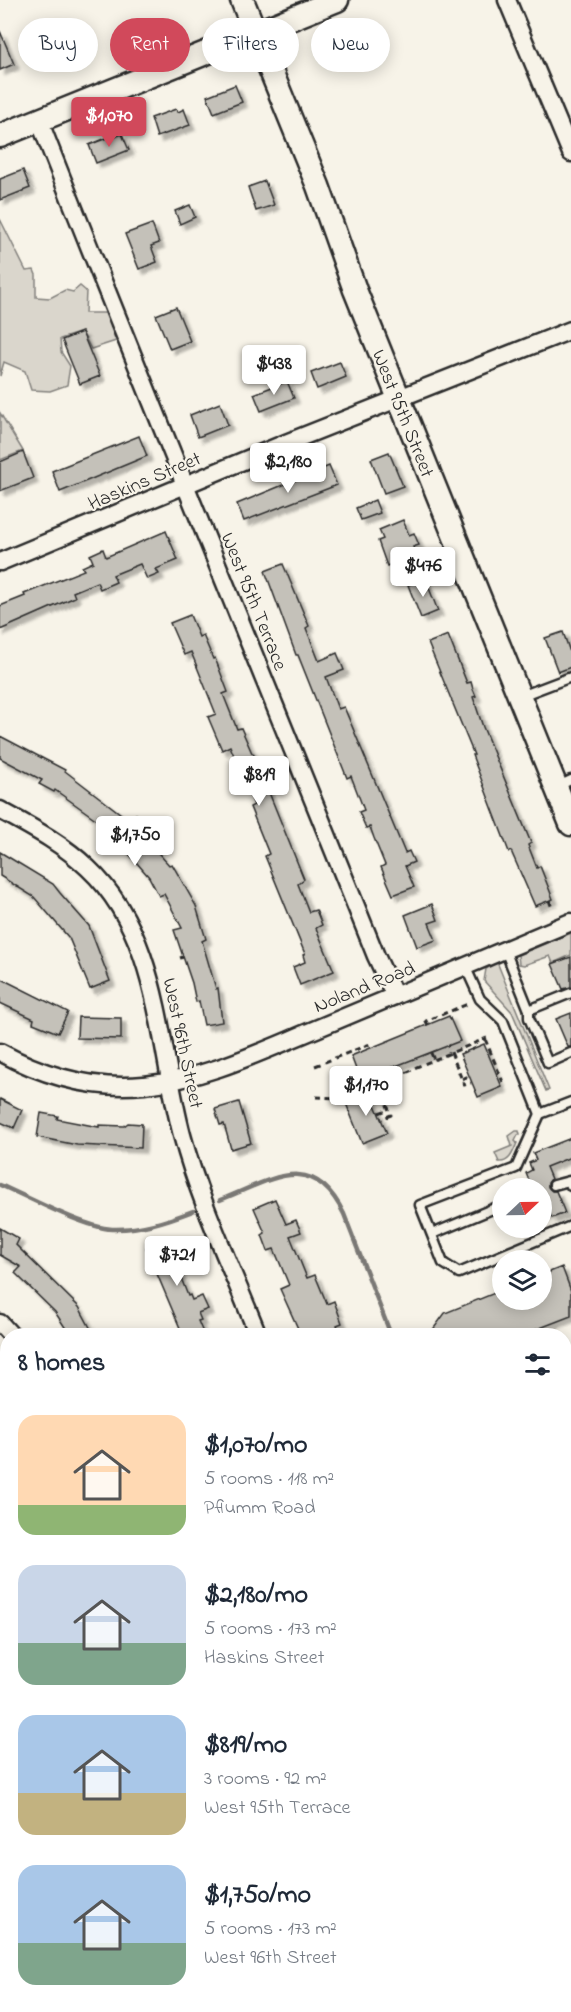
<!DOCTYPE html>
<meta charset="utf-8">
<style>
:root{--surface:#fff;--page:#f6f6f7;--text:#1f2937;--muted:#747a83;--accent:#d1495b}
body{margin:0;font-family:"Indie Flower",sans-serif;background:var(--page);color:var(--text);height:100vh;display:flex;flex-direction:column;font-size:22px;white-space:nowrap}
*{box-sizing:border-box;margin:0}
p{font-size:20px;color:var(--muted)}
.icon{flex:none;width:33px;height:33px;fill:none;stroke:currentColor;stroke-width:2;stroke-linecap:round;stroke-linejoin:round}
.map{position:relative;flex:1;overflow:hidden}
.side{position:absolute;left:0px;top:1328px;width:572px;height:686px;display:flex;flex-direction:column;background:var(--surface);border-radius:24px 24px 0 0;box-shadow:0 3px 15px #0003}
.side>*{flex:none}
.banner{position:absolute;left:18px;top:18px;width:536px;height:54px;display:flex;gap:12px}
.needle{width:39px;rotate:68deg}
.buttons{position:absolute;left:492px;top:1178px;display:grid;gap:12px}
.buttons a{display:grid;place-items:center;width:60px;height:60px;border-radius:50%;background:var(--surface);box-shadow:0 3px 15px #0003;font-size:30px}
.price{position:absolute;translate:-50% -51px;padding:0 14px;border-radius:6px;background:#fff;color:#222;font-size:20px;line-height:39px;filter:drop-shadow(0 2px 3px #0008)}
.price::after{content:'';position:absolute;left:50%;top:36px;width:18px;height:14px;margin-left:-9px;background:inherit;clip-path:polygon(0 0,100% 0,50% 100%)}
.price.active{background:var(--accent);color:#fff}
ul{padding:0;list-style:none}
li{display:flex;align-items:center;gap:18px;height:150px;padding:0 18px}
li span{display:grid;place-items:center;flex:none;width:168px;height:120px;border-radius:18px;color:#555}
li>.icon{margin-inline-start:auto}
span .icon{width:72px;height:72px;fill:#fffc;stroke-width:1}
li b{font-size:26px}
h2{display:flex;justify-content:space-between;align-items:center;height:72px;padding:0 18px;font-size:26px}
.chip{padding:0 21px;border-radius:27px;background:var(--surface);box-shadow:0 3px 15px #0003;font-size:21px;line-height:54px}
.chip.active{background:var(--accent);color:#fff}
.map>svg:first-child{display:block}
.green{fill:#dad6cc;stroke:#82807c;stroke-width:1.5}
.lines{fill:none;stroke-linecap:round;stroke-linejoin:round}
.stream{stroke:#7a7874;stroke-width:4.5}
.building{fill:#c4c1b9;stroke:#2b2b2b;stroke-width:1.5;filter:url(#shadow)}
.lane-casing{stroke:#2b2b2b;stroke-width:13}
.street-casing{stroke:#2b2b2b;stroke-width:21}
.secondary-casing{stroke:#2b2b2b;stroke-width:27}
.highway-casing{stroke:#2b2b2b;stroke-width:34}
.path{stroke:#2b2b2b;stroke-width:3;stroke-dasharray:6 4.5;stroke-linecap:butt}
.lane{stroke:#f7f3e8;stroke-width:8}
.street{stroke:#f7f3e8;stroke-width:16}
.secondary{stroke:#f7f3e8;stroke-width:22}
.highway{stroke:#f7f3e8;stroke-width:30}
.labels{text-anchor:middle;stroke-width:4.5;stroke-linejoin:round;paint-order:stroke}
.street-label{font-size:20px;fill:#2b2b2b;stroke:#f7f3e8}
</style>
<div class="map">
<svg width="571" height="2012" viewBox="0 0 571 2012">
<defs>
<filter id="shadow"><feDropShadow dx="5" dy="5" stdDeviation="1.5" flood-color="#0004"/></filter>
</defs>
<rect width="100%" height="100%" fill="#f7f3e8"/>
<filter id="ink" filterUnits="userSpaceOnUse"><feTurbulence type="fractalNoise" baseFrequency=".0167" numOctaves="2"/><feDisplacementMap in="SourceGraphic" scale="12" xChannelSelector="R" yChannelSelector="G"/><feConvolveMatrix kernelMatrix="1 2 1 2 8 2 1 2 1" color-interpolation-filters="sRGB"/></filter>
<g filter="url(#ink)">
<g class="green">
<polygon points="0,219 26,271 34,270 36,275 36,297 50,298 65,290 73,292 80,286 86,291 85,313 105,313 116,341 91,349 82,332 60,339 61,352 70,366 67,385 50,391 31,390 25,371 4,362 0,376"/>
<polygon points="0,413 23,451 0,460"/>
<polygon points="571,933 571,955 553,963 550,956 524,965 519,964 518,955"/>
<polygon points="497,962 549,1090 546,1091 512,1012 484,981 486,969"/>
<path d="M516,1131H519L520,1135H518L515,1141L517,1143C513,1152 510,1163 499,1162L495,1153L512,1146L509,1136Z"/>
<polygon points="571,1572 571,1624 564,1625 564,1574"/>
<polygon points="0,1669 7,1670 7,1713 0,1710"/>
<polygon points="564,1849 571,1853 571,1916 564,1923"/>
<polygon points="7,1980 8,2006 134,2006 136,2012 0,2012 0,1983"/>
<polygon points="468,2006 509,2006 493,2012 452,2012"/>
</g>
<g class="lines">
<g class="stream">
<path d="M0,1185C28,1197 83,1227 112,1229C140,1230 167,1221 193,1211"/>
<path d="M220,1200C271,1180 313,1149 344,1214L391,1335"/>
</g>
</g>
<g class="building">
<polygon points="0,31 14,64 0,70"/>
<polygon points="235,85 242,102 214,113 207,96"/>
<polygon points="176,109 178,112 184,109 190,125 157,137 151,118"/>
<polygon points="122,134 129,150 96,163 89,145 114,135 115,137"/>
<polygon points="23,170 30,188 0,200 0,179"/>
<polygon points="265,181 274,205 256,211 248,187"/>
<polygon points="190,205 195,217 180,224 175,211"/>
<polygon points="152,224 159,243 151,246 157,262 139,269 125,234"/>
<polygon points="176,307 190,341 170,349 156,315"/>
<polygon points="82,332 100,376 80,384 62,340"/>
<polygon points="340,362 346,377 317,389 311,373"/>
<polygon points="287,381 294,398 261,411 254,394"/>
<polygon points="220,403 228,425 198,437 190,415"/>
<polygon points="139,436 147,456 60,492 52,471"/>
<polygon points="23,452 33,478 0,491 0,462"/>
<polygon points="389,452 403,486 384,493 371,459"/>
<polygon points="329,466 337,485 244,521 237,504"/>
<polygon points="375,500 380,513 361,520 356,508"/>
<polygon points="403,520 409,535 414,533 419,545 413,547 416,554 387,566 378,541 383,539 379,530"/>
<polygon points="166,531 178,560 156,569 159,574 147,579 140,564 113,575 116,582 100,589 97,582 73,592 75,597 0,630 0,606 25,596 24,594 84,570 82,567 93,562 90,555 103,549 106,557"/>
<polygon points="283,564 309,626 306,628 319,661 337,653 344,670 326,677 338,709 344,707 405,853 409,851 414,862 405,866 414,887 393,895 381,867 385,865 374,838 370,827 366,828 359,812 364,810 351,776 347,778 298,655 296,655 265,571"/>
<polygon points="425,578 438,611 421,618 408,585"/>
<polygon points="190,615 199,637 203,635 213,659 215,658 228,692 223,694 237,729 241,728 252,753 253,753 304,879 298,884 309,912 316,910 322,925 316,928 334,971 300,985 293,967 305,962 303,955 305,954 265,856 269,854 250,807 254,805 230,746 222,750 208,717 216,714 191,652 184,655 170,623"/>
<polygon points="563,632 571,655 571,667 558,672 545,638"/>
<polygon points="448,635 467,683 471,682 473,689 476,696 473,697 483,727 531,843 528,845 537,868 540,866 553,899 535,906 511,851 509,852 472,755 474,755 428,643"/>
<polygon points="0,736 65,770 65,771 129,820 136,814 151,831 144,837 169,865 172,864 196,906 206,939 202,941 216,989 218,988 222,1022 204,1025 199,1001 196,1002 192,983 174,930 182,928 164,894 159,896 149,877 104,825 55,790 54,792 39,784 42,780 0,758"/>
<polygon points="0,852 53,884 60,893 89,926 110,981 90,989 69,938 34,897 0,876"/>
<polygon points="432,904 438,920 429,923 436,940 417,947 405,915"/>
<polygon points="571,957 571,987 563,989 552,964"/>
<polygon points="0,978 68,1012 58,1033 33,1023 34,1019 0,1003"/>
<polygon points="571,1013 571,1047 568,1047 556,1019"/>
<polygon points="449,1016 460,1041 360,1080 351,1056"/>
<polygon points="78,1017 121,1018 121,1039 77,1038"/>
<polygon points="484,1044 502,1087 478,1097 460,1054"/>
<polygon points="369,1091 387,1133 362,1143 345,1101"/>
<polygon points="0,1099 22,1110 14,1128 0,1122"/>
<polygon points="239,1102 251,1143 231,1149 224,1124 220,1125 215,1109"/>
<polygon points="41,1113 58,1116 57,1119 99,1127 99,1125 124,1126 128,1123 142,1124 141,1148 77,1145 37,1137"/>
<polygon points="571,1138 571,1157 546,1167 551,1179 548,1183 548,1187 552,1191 556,1191 565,1213 552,1218 550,1213 542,1216 542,1188 532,1188 526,1173 532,1170 529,1163 536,1160 533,1153"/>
<polygon points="275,1199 286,1224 296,1220 301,1232 290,1236 292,1241 307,1278 315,1275 327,1304 334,1301 342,1323 337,1325 341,1335 323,1335 322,1331 315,1334 314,1331 301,1335 280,1289 289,1285 274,1249 268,1251 262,1235 265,1233 254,1208"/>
<polygon points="0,1228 19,1239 16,1245 79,1307 94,1335 70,1335 55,1312 15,1273 21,1267 0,1255"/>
<polygon points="168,1239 170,1244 179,1240 185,1256 176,1259 179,1264 176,1265 188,1296 190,1295 192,1300 202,1296 208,1309 198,1313 201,1320 198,1321 204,1335 183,1335 146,1248"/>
<polygon points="562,1267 571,1291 571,1316 522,1335 429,1335 445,1313 502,1290 502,1299 542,1299 542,1275"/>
</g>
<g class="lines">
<g class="lane-casing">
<g id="lane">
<polyline points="521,696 571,677"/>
<polyline points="556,787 571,780"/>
<polyline points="505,950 529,1010 571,993"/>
<polyline points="466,968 480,999 503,1021 540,1114 571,1102"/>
<polyline points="529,1010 529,1018 548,1063 571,1053"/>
<polyline points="540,1114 516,1168 420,1205 443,1263 459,1273 571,1226"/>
<polyline points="554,1185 569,1181 571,1186"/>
<polyline points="432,1234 502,1205"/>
<polyline points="564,1362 571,1372"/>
<polyline points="564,1500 571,1491"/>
<polyline points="190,2006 193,2012"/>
<polyline points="306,2006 309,2012"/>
<polyline points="528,2006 530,2012"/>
<polyline points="263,2012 279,2006"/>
</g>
</g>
<g class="street-casing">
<g id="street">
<polyline points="507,0 571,153"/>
<path d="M39,120C149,400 264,677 376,956L395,996"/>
<polyline points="0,562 286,443 571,330"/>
<path d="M0,810C31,827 62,843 88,868C160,935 158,1045 182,1135C200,1203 232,1269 258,1335"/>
<path d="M0,1052C44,1076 93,1090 144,1085C205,1079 260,1052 316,1029C401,994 486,958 571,922"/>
<polyline points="0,1323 11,1335"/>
<polyline points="0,1728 8,1732"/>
<polyline points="564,1837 571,1840"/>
<polyline points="564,1939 571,1933"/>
<polyline points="151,2006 154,2012"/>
<polyline points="398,2012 413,2006"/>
</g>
</g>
<g class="secondary-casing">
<g id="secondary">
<polyline points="242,0 318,186 355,290 571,824"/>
<polyline points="0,136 337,0"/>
<polyline points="0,1518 8,1519"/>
<polyline points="564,1567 571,1565"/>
</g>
</g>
<g class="highway-casing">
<g id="highway">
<polyline points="0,1586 8,1587"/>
<polyline points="0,1630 8,1631"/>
<polyline points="564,1639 571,1639"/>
<polyline points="564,1701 571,1702"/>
<polyline points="564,1747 571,1749"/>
<polyline points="564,1802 571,1805"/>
</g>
</g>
<g class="path">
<polyline points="549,900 552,908"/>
<polyline points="180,958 183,957"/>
<polyline points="428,1025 426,1021 470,1003"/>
<polyline points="485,1039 503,1082"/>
<polyline points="451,1052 464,1085 471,1083"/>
<polyline points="431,1053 434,1060"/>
<polyline points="315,1066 370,1044 371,1048"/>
<polyline points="375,1075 391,1115 381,1119"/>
<polyline points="462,1079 469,1076"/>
<polyline points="316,1097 338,1098 410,1071 414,1068 487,1038"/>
<polyline points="379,1113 389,1109"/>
</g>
<use href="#lane" class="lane"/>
<use href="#street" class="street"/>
<use href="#secondary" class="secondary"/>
<use href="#highway" class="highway"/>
</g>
</g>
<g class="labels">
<g class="street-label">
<text transform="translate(404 413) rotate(68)" y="7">West 95th Street</text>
<text transform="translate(144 480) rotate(-23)" y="7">Haskins Street</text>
<text transform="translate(255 601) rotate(68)" y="7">West 95th Terrace</text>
<text transform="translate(364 986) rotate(-22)" y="7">Noland Road</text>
<text transform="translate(184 1043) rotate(78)" y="7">West 96th Street</text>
</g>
</g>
</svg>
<div class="buttons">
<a><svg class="needle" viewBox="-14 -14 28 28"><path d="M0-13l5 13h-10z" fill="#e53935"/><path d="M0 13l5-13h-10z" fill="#747a83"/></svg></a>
<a><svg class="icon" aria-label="layers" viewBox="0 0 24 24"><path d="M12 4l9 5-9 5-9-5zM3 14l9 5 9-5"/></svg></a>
</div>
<b class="price active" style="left:109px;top:148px">$1,070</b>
<b class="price" style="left:274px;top:396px">$438</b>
<b class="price" style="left:288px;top:494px">$2,180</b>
<b class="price" style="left:423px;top:598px">$476</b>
<b class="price" style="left:259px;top:807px">$819</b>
<b class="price" style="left:135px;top:867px">$1,750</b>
<b class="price" style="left:366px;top:1117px">$1,170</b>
<b class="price" style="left:177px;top:1287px">$721</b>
<div class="banner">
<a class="chip">Buy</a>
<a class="chip active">Rent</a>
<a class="chip">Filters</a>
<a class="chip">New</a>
</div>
<section class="side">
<h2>8 homes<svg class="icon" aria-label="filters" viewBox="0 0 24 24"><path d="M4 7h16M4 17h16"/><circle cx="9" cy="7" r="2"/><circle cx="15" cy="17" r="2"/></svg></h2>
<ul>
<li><span style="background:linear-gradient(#ffd9b3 75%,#8fb573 0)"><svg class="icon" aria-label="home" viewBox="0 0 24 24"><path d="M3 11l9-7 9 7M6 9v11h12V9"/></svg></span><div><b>$1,070/mo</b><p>5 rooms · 118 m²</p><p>Pflumm Road</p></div></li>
<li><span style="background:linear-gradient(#c9d6e8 65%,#7fa58c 0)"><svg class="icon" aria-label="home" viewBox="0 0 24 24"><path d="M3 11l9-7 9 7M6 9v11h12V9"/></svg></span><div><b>$2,180/mo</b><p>5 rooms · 173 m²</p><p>Haskins Street</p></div></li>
<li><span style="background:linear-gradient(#a9c7e8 65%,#c2b280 0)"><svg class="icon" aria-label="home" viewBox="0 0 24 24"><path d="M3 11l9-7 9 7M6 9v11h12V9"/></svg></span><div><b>$819/mo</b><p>3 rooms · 92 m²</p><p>West 95th Terrace</p></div></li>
<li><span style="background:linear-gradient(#a9c7e8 65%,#7fa58c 0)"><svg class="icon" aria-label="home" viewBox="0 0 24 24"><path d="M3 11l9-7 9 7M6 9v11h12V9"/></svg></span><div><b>$1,750/mo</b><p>5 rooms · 173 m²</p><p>West 96th Street</p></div></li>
</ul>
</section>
</div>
